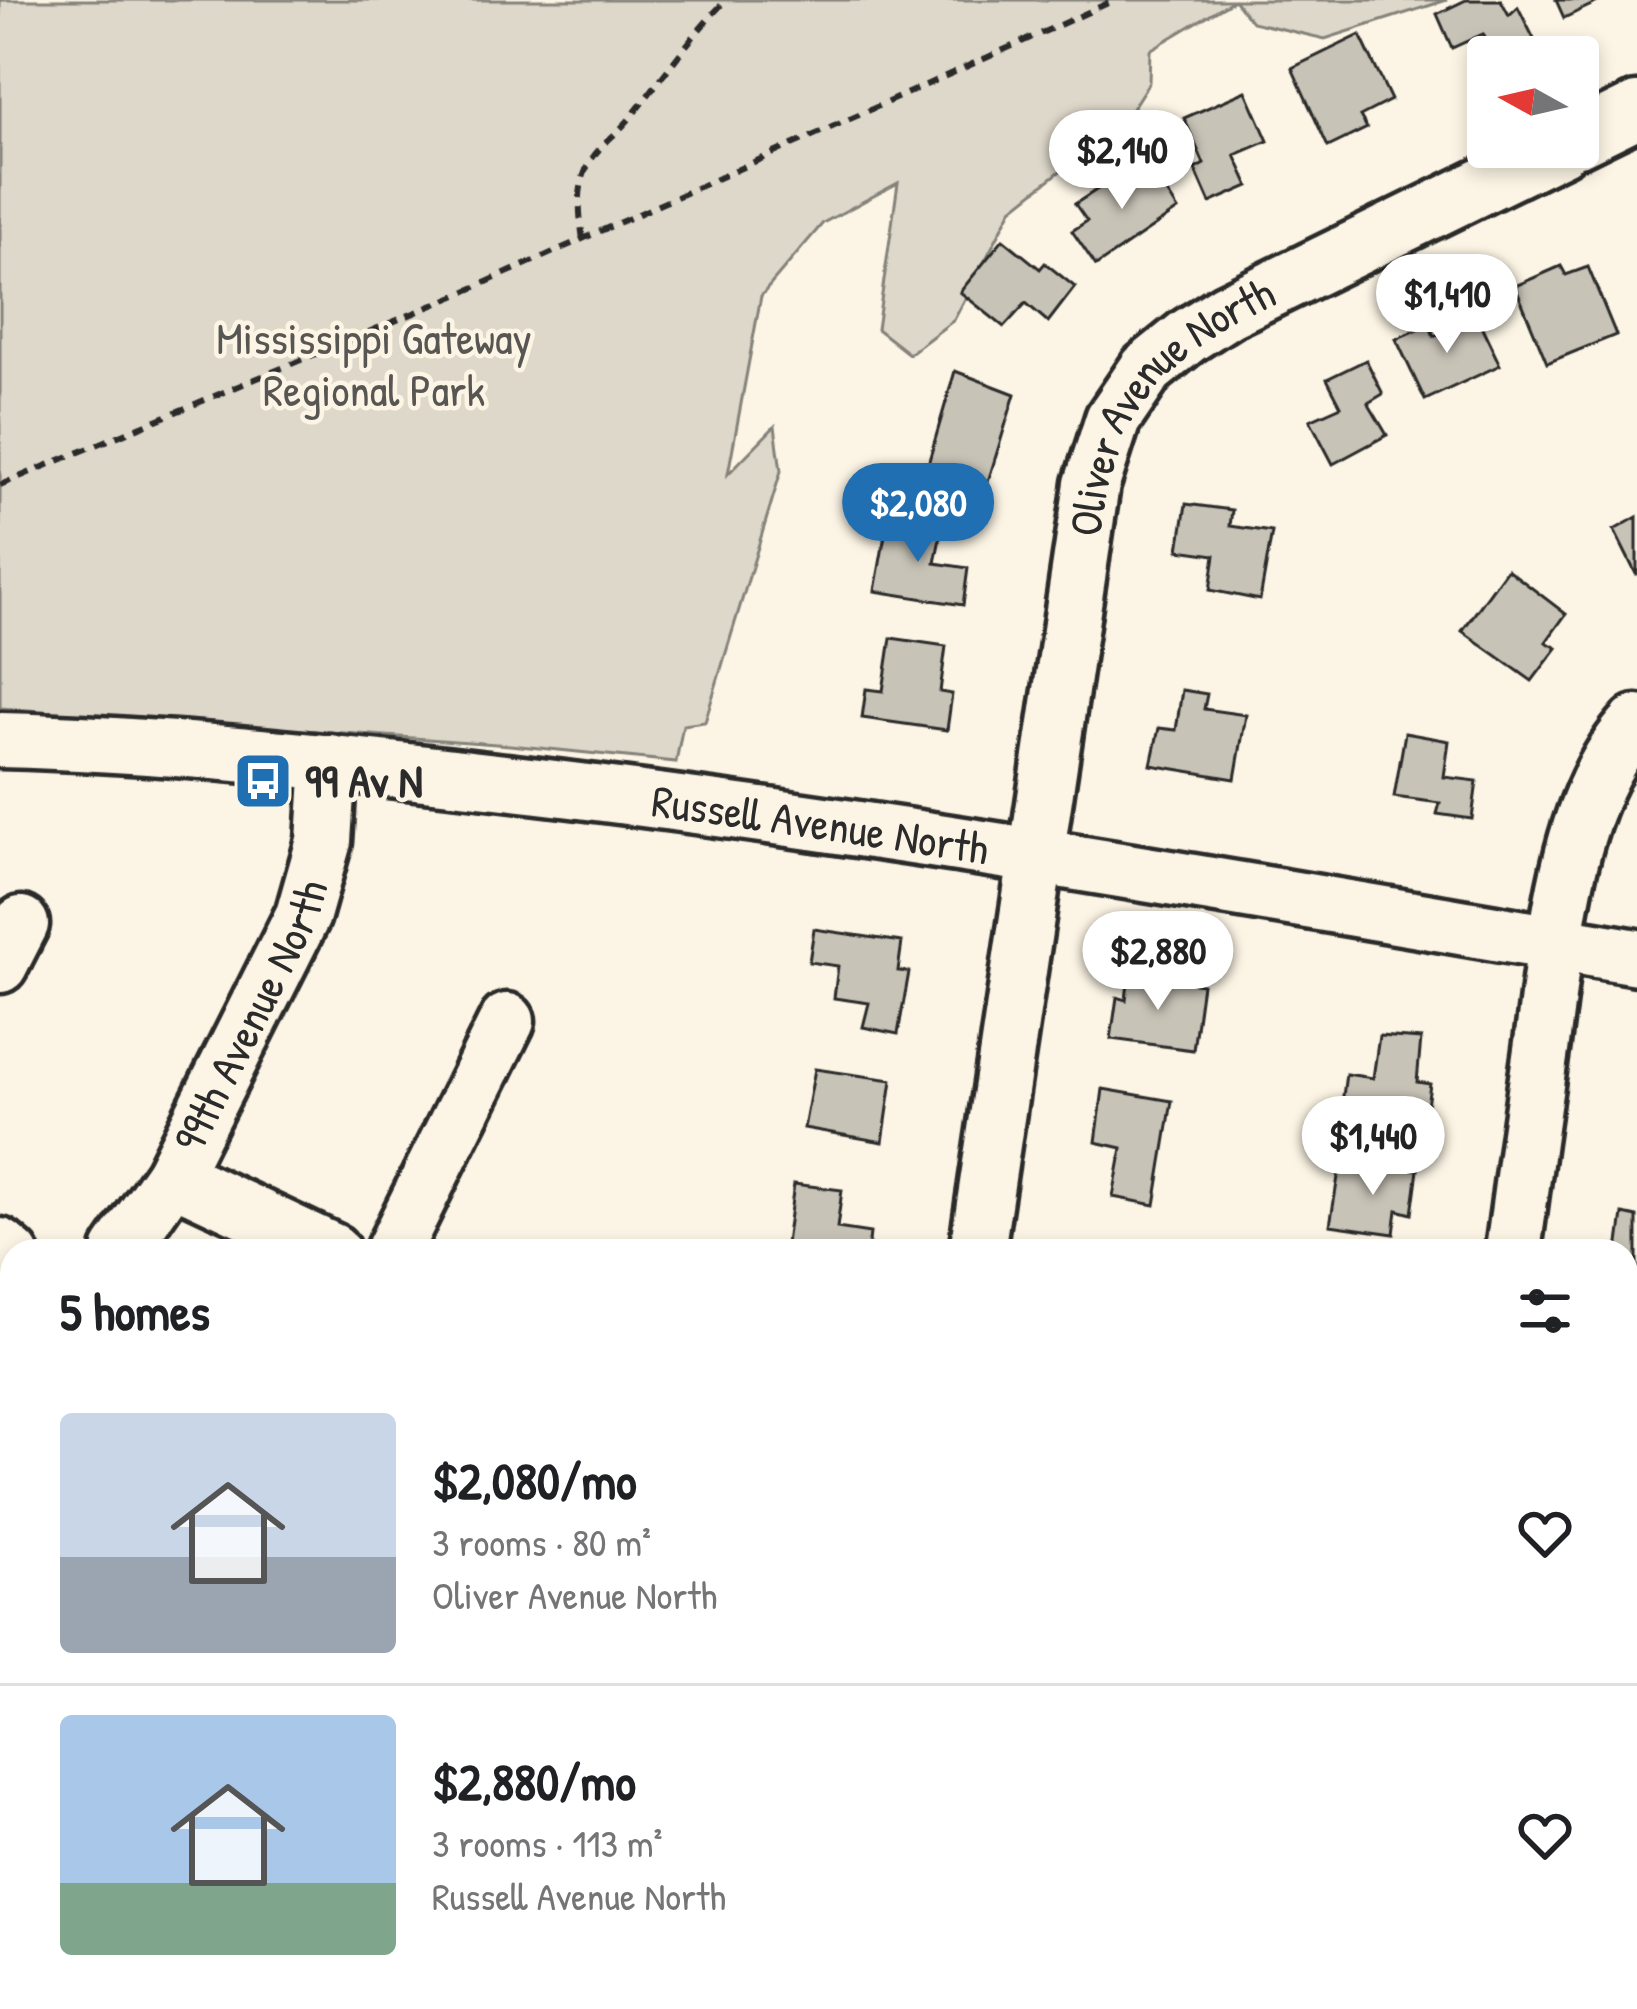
<!DOCTYPE html>
<meta charset="utf-8">
<style>
:root{--surface:#fff;--page:#f6f6f6;--text:#202124;--muted:#757577;--line:#e0e0e0;--accent:#1f6fb2}
body{margin:0;font-family:"Patrick Hand",sans-serif;background:var(--page);color:var(--text);height:100vh;display:flex;flex-direction:column;font-size:45px;white-space:nowrap}
*{box-sizing:border-box;margin:0}
p{font-size:39px;color:var(--muted)}
.icon{flex:none;width:66px;height:66px;fill:none;stroke:currentColor;stroke-width:2;stroke-linecap:round;stroke-linejoin:round}
.map{position:relative;flex:1;overflow:hidden}
.drawer{position:absolute;left:0px;top:1239px;width:1638px;height:771px;display:flex;flex-direction:column;background:var(--surface);border-radius:36px 36px 0 0;box-shadow:0 6px 18px #0003}
.drawer>*{flex:none}
.needle{width:78px;rotate:278deg}
.fabs{position:absolute;left:1467px;top:36px;display:grid;gap:24px}
.fabs a{display:grid;place-items:center;width:132px;height:132px;border-radius:12px;background:var(--surface);box-shadow:0 6px 18px #0003;font-size:60px}
.price{position:absolute;translate:-50% -102px;padding:0 27px;border-radius:42px;background:#fff;color:#222;font-size:39px;line-height:78px;filter:drop-shadow(0 3px 6px #0008)}
.price::after{content:'';position:absolute;left:50%;top:72px;width:36px;height:27px;margin-left:-18px;background:inherit;clip-path:polygon(0 0,100% 0,50% 100%)}
.price.active{background:var(--accent);color:#fff}
ul{padding:0;list-style:none}
li{display:flex;align-items:center;gap:36px;height:300px;padding:0 60px}
li+li{border-top:3px solid var(--line)}
li span{display:grid;place-items:center;flex:none;width:336px;height:240px;border-radius:12px;color:#555}
li>.icon{margin-inline-start:auto}
span .icon{width:144px;height:144px;fill:#fffc;stroke-width:1}
li b{font-size:51px}
h2{display:flex;justify-content:space-between;align-items:center;height:144px;padding:0 60px;font-size:51px}
.map>svg:first-child{display:block}
.green{fill:#ded8ca;stroke:#84827a;stroke-width:3}
.building{fill:#c8c3b7;stroke:#2b2b2b;stroke-width:3}
.lines{fill:none;stroke-linecap:round;stroke-linejoin:round}
.minor-casing{stroke:#2b2b2b;stroke-width:63}
.path{stroke:#2b2b2b;stroke-width:6;stroke-dasharray:12 9;stroke-linecap:butt}
.minor{stroke:#fcf5e5;stroke-width:54}
.labels{text-anchor:middle;stroke-width:9;stroke-linejoin:round;paint-order:stroke}
.park-label{font-size:45px;fill:#585653;stroke:#fcf5e5}
.street-label{font-size:45px;fill:#2b2b2b;stroke:#fcf5e5}
.poi-label{font-size:45px;font-weight:bold;fill:#2b2b2b;stroke:#fcf5e5;text-anchor:start}
</style>
<div class="map">
<svg width="1637" height="2009" viewBox="0 0 1637 2009">
<rect width="100%" height="100%" fill="#fcf5e5"/>
<filter id="ink" filterUnits="userSpaceOnUse"><feTurbulence type="fractalNoise" baseFrequency=".00833" numOctaves="2"/><feDisplacementMap in="SourceGraphic" scale="24" xChannelSelector="R" yChannelSelector="G"/><feConvolveMatrix kernelMatrix="1 2 1 2 8 2 1 2 1" color-interpolation-filters="sRGB"/></filter>
<g filter="url(#ink)">
<g class="green">
<polygon points="0,0 1447,0 1325,39 1252,22 1234,0 1150,50 1149,82 1124,121 1012,209 954,320 909,354 877,329 898,183 823,223 761,296 728,474 775,426 781,471 705,722 683,725 676,762 510,745 0,708"/>
<polygon points="0,1754 12,1756 12,1998 279,1998 277,2009 0,2009"/>
</g>
<g class="building">
<polygon points="1466,0 1501,0 1509,15 1518,7 1536,43 1509,57 1495,57 1483,34 1452,48 1437,14"/>
<polygon points="1556,0 1602,0 1564,18"/>
<polygon points="1360,35 1391,100 1360,116 1367,128 1328,147 1292,68"/>
<polygon points="1246,91 1268,141 1235,155 1249,186 1210,203 1195,169 1204,164 1184,118"/>
<polygon points="1145,158 1178,210 1096,266 1072,231 1087,221 1075,204"/>
<polygon points="1003,239 1040,269 1045,263 1075,287 1048,322 1026,303 1004,327 960,292"/>
<polygon points="1561,266 1566,275 1588,267 1616,335 1547,363 1515,286"/>
<polygon points="1477,317 1500,365 1425,400 1396,339 1429,324 1434,336"/>
<polygon points="1366,360 1383,394 1368,403 1387,435 1333,464 1310,420 1341,406 1327,379"/>
<polygon points="955,371 1015,394 987,485 928,464"/>
<polygon points="1186,504 1232,510 1230,526 1272,532 1260,600 1210,590 1215,555 1179,550"/>
<polygon points="1637,517 1637,574 1636,574 1614,530"/>
<polygon points="888,518 942,528 935,563 968,568 963,605 875,591"/>
<polygon points="1507,569 1566,614 1546,642 1557,648 1532,681 1462,631"/>
<polygon points="891,638 946,646 940,692 952,694 947,730 862,718 866,689 883,691"/>
<polygon points="1182,690 1207,694 1204,709 1246,715 1235,779 1151,765 1159,728 1176,730"/>
<polygon points="1405,733 1449,741 1444,777 1477,781 1472,819 1437,814 1440,803 1394,797"/>
<polygon points="814,929 902,942 898,971 909,972 898,1034 863,1027 869,1003 834,998 838,966 809,962"/>
<polygon points="1129,974 1202,984 1193,1050 1111,1039 1117,997 1126,1000"/>
<polygon points="1379,1036 1421,1039 1417,1082 1430,1084 1423,1137 1339,1125 1346,1074 1373,1078"/>
<polygon points="815,1069 892,1080 883,1142 804,1128"/>
<polygon points="1103,1089 1172,1101 1155,1205 1113,1197 1122,1148 1096,1142"/>
<polygon points="1378,1164 1418,1170 1412,1214 1397,1210 1394,1234 1330,1225 1340,1165 1377,1173"/>
<polygon points="794,1184 842,1190 837,1228 870,1233 868,1251 785,1251"/>
<polygon points="1623,1214 1637,1217 1637,1309 1626,1307 1631,1269 1626,1269 1626,1251 1618,1251"/>
<polygon points="1626,1477 1637,1479 1637,1525 1629,1524 1627,1539"/>
<polygon points="1626,1749 1637,1750 1637,1829 1626,1828"/>
<polygon points="1003,1998 1084,1998 1087,2009 1006,2009"/>
<rect x="1182" y="1998" width="91" height="11"/>
<polygon points="1321,1998 1411,1998 1418,1999 1418,2009 1320,2009"/>
<polygon points="1461,1998 1524,1998 1523,2009 1459,2009"/>
</g>
<g class="lines">
<g class="minor-casing">
<g id="minor">
<polyline points="1578,139 1637,110"/>
<path id="s1" d="M0,740C160,744 320,761 479,779C868,823 1252,892 1637,957"/>
<polyline points="0,965 21,924"/>
<polyline points="172,1176 332,1251"/>
<polyline points="0,1246 12,1256"/>
<path id="s2" d="M120,1251L172,1176L303,915L324,841L329,762"/>
<polyline points="393,1251 507,1021"/>
<path id="s3" d="M977,1251L1092,484L1113,419L1147,369L1188,336L1227,311L1562,147"/>
<path d="M1513,1251C1522,1182 1532,1112 1542,1043C1556,942 1565,800 1637,723"/>
<polyline points="0,1587 12,1562"/>
<polyline points="1626,1640 1637,1642"/>
<polyline points="892,1998 896,2009"/>
</g>
</g>
<g class="path">
<path d="M583,240C580,218 577,196 584,175C593,148 614,138 631,117C663,77 690,37 726,0"/>
<polyline points="0,485 460,294 1115,0"/>
<polyline points="0,1779 12,1780"/>
</g>
<use href="#minor" class="minor"/>
</g>
</g>
<defs>
<g id="bus-square" transform="scale(3)"><rect x="-9" y="-9" width="18" height="18" rx="4" fill="#1f6fb2" stroke="#fcf5e5"/><path d="M-5-6H5V4H4V6H2V4H-2V6H-4V4H-5ZM-3.5-4V0h7V-4ZM-3.5 1.2v1.5H-2V1.2ZM2 1.2v1.5H3.5V1.2Z" fill="#fff"/></g>
</defs>
<g fill-rule="evenodd">
<use href="#bus-square" x="263" y="781"/>
</g>
<g class="labels">
<g class="park-label">
<text x="374" y="354">Mississippi Gateway<tspan x="374" dy="52">Regional Park</tspan></text>
</g>
<g class="street-label">
<text dy="16" stroke="none"><textPath href="#s3" startOffset="888">Oliver Avenue North</textPath></text>
<text dy="16" stroke="none"><textPath href="#s1" startOffset="825">Russell Avenue North</textPath></text>
<text dy="16" stroke="none"><textPath href="#s2" startOffset="270">99th Avenue North</textPath></text>
</g>
<g class="poi-label">
<text x="305" y="797">99 Av N</text>
</g>
</g>
</svg>
<div class="fabs">
<a><svg class="needle" viewBox="-14 -14 28 28"><path d="M0-13l5 13h-10z" fill="#e53935"/><path d="M0 13l5-13h-10z" fill="#757577"/></svg></a>
</div>
<b class="price" style="left:1122px;top:212px">$2,140</b>
<b class="price" style="left:1447px;top:356px">$1,410</b>
<b class="price active" style="left:918px;top:565px">$2,080</b>
<b class="price" style="left:1158px;top:1013px">$2,880</b>
<b class="price" style="left:1373px;top:1198px">$1,440</b>
<section class="drawer">
<h2>5 homes<svg class="icon" aria-label="filters" viewBox="0 0 24 24"><path d="M4 7h16M4 17h16"/><circle cx="9" cy="7" r="2"/><circle cx="15" cy="17" r="2"/></svg></h2>
<ul>
<li><span style="background:linear-gradient(#c9d6e8 60%,#9aa5b1 0)"><svg class="icon" aria-label="home" viewBox="0 0 24 24"><path d="M3 11l9-7 9 7M6 9v11h12V9"/></svg></span><div><b>$2,080/mo</b><p>3 rooms · 80 m²</p><p>Oliver Avenue North</p></div><svg class="icon" aria-label="heart" viewBox="0 0 24 24"><path d="M12 20l-8-8c-3-5 5-10 8-4 3-6 11-1 8 4z"/></svg></li>
<li><span style="background:linear-gradient(#a9c7e8 70%,#7fa58c 0)"><svg class="icon" aria-label="home" viewBox="0 0 24 24"><path d="M3 11l9-7 9 7M6 9v11h12V9"/></svg></span><div><b>$2,880/mo</b><p>3 rooms · 113 m²</p><p>Russell Avenue North</p></div><svg class="icon" aria-label="heart" viewBox="0 0 24 24"><path d="M12 20l-8-8c-3-5 5-10 8-4 3-6 11-1 8 4z"/></svg></li>
</ul>
</section>
</div>
